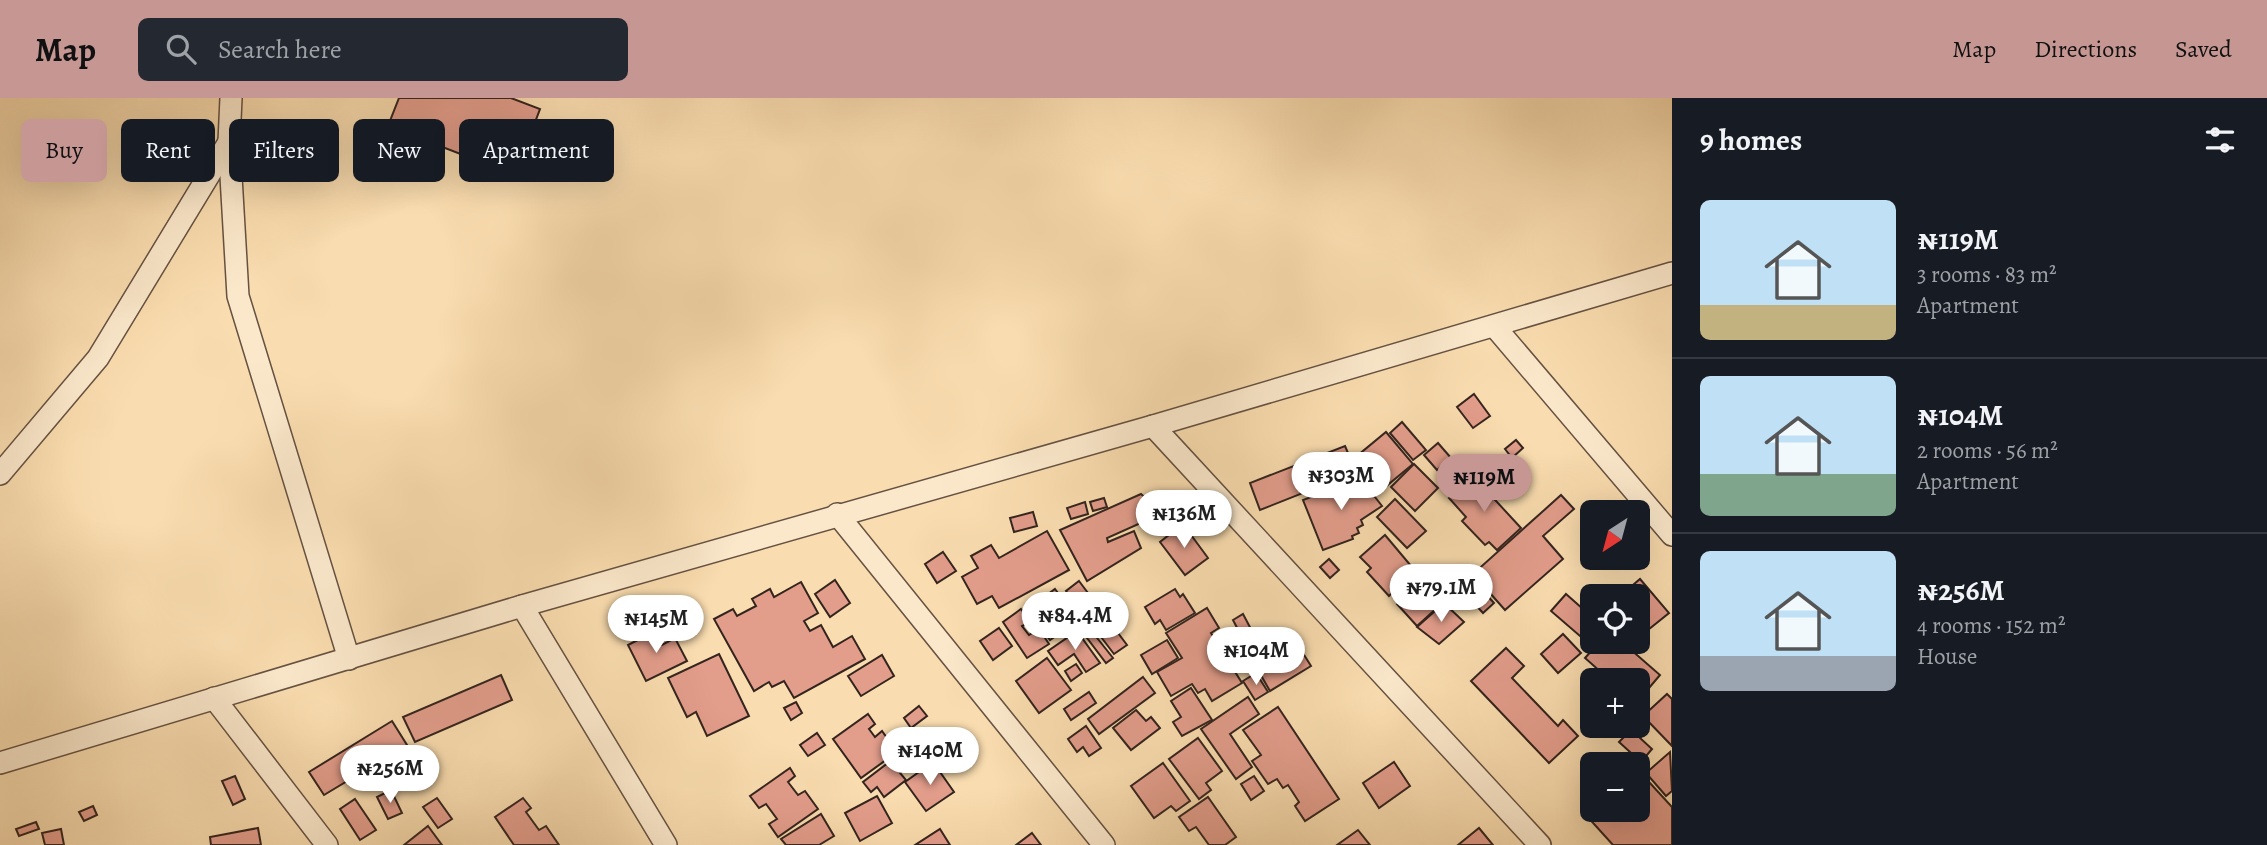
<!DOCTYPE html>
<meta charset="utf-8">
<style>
:root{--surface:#171b24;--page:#242831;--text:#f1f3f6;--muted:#9ea1a6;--line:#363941;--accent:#c59692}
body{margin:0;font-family:Alegreya,serif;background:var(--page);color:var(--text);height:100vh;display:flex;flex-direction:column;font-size:26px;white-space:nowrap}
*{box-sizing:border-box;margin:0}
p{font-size:23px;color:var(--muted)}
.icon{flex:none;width:38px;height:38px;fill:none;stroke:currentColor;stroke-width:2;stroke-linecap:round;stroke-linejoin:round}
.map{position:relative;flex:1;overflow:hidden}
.panel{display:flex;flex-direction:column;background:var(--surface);width:595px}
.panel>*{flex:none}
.top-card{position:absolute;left:21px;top:21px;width:665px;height:63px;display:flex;gap:14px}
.needle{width:46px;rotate:216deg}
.buttons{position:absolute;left:1580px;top:402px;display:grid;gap:14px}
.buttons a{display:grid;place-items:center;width:70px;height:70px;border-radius:10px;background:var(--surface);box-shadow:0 7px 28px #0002;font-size:35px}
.price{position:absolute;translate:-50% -60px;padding:0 16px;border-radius:24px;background:#fff;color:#222;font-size:23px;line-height:46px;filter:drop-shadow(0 2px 4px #0008)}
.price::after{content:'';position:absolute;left:50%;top:42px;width:21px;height:16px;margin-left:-10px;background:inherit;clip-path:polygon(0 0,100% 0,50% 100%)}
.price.selected{background:var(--accent);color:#111}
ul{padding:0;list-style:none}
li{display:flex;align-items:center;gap:21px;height:175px;padding:0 28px}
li+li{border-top:2px solid var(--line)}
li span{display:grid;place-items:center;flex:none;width:196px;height:140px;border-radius:10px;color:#555}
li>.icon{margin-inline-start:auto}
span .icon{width:84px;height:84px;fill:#fffc;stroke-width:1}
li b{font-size:30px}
h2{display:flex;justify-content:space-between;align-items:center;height:84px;padding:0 28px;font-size:30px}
.chip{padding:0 24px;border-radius:10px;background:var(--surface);box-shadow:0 7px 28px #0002;font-size:24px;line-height:63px}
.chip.selected{background:var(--accent);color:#111}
header{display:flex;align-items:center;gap:42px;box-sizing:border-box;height:98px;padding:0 35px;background:var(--accent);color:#111}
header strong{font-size:33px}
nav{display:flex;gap:38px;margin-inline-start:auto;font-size:24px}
.search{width:490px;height:63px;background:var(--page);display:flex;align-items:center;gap:18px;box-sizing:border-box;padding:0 24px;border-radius:10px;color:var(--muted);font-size:26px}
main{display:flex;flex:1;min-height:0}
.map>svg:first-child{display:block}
.building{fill:#e29d8b;stroke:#34241e;stroke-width:2}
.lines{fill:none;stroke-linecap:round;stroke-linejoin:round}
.street-casing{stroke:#655242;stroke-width:24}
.street{stroke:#fbe8cb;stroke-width:21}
</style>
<header>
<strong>Map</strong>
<div class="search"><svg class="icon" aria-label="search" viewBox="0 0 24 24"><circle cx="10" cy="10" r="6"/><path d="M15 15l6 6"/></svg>Search here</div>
<nav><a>Map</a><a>Directions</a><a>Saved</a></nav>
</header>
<main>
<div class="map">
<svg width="1672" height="747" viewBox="0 0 1672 747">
<rect width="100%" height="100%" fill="#f9dcaf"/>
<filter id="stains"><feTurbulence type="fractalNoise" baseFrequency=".00286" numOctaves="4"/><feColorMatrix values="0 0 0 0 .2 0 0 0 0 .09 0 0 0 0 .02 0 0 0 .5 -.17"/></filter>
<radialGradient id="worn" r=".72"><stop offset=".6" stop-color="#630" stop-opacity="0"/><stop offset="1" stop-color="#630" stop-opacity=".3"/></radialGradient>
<g class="building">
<polygon points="399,0 511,0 540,11 515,77 388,28"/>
<polygon points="1474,296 1490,318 1473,330 1457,309"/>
<polygon points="1402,324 1426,352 1413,362 1390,335"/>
<polygon points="1386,334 1413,366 1384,390 1357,358"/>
<polygon points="1516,342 1523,350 1512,360 1505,351"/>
<polygon points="1438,345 1451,360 1437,372 1424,357"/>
<polygon points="1345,348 1356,374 1260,412 1250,385"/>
<polygon points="1414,366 1438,390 1415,413 1391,389"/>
<polygon points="1473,378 1521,430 1497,452 1489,444 1485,447 1462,423 1466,419 1449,400"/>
<polygon points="1360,380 1382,408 1361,422 1363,427 1357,430 1359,435 1352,438 1353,441 1323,452 1303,402"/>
<polygon points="1141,396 1158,411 1152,420 1107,440 1108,444 1134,433 1141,450 1087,483 1060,432"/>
<polygon points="1561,397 1574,411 1543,438 1563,461 1505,512 1473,476"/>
<polygon points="1104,400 1107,409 1093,413 1090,404"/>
<polygon points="1395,401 1426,433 1407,450 1377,419"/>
<polygon points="1085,404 1088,416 1071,421 1067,410"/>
<polygon points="1033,414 1037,428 1014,434 1010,420"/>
<polygon points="1183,426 1208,460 1185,477 1160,444"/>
<polygon points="1047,433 1069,472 999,510 992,498 977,506 962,479 978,470 971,458 991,447 999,460"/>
<polygon points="1385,437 1422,481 1400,501 1393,494 1389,498 1367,474 1371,470 1360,459"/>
<polygon points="943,454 956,473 937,485 925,466"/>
<polygon points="1329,461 1339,472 1330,480 1320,469"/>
<polygon points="1439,468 1459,490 1417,528 1397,506"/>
<polygon points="1640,481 1669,515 1638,540 1638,499 1619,499"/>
<polygon points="835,482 850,505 830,519 815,496"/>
<polygon points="1079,483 1127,547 1114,556 1066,493"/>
<polygon points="801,484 818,515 804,523 810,533 821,527 833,549 852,538 865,561 794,600 784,583 772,589 769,584 754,593 714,521 733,511 737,518 756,508 752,501 770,491 774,499"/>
<polygon points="1055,491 1064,503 1057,508 1047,497"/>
<polygon points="1175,491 1180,499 1183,496 1195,515 1166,532 1160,522 1155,526 1145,509"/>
<polygon points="1484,494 1494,505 1483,515 1473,504"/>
<polygon points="1566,496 1592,519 1592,544 1622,544 1660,577 1638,603 1638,583 1611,583 1585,560 1594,550 1551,513"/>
<polygon points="1041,501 1064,532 1050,542 1027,511"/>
<polygon points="1444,505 1464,524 1439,546 1417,529"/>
<polygon points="1207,510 1219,530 1211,535 1216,543 1227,537 1238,554 1227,561 1242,585 1212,603 1205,591 1198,595 1192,586 1171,598 1157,574 1182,560 1166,535"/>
<polygon points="1021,511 1030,524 1022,528 1029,537 1039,531 1049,546 1027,560 1003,524"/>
<polygon points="1243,516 1253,535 1243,541 1233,522"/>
<polygon points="999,530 1012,548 993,562 980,543"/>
<polygon points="1090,531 1113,560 1106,565 1084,536"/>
<polygon points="655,533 662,547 675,540 687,563 646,583 628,547"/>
<polygon points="1077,533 1100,565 1086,574 1074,556 1058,567 1048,553"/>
<polygon points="1563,536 1581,555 1558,575 1541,556"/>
<polygon points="1167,542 1178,560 1152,576 1141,557"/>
<polygon points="1299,549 1311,568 1270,593 1259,574"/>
<polygon points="1506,550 1524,568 1512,580 1558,628 1563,622 1578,638 1549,665 1471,583"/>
<polygon points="719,556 749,618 707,638 696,614 687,619 668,580"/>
<polygon points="882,557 894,578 861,598 848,578"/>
<polygon points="1047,560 1071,592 1039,615 1016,583"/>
<polygon points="1076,566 1082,575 1071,583 1065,573"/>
<polygon points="1256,575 1268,594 1255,602 1243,583"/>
<polygon points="501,577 512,602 415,644 403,619"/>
<polygon points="1143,579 1155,595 1099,636 1088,621"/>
<polygon points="1191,590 1212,622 1182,638 1173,624 1181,619 1171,603"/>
<polygon points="1089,594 1096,605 1071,622 1064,611"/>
<polygon points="1667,596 1672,601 1672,648 1643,618"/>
<polygon points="1248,599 1259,616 1230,636 1252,669 1236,681 1201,631"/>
<polygon points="796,604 802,615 791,622 784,610"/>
<polygon points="919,608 927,618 911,630 904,620"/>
<polygon points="1278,609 1339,701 1305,723 1295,708 1299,704 1288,687 1283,690 1277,681 1268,686 1252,663 1261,657 1243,632"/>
<polygon points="1136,612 1146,623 1151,619 1160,630 1131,652 1113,630"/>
<polygon points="868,616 875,626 869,631 875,639 882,633 897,654 861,680 833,641"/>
<polygon points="392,623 407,647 324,697 309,674"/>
<polygon points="1638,625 1646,633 1640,640 1652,651 1641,664 1619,644"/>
<polygon points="1086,628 1101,650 1089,658 1083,649 1077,654 1068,641"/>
<polygon points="905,631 914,642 901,652 893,640"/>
<polygon points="817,635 825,647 808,658 800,647"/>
<polygon points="1198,640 1222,673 1206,685 1211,692 1199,701 1169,661"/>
<polygon points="1670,654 1672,693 1666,698 1646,675"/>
<polygon points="897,658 907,670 900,675 906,682 884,699 877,689 871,694 863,684"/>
<polygon points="933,664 954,694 926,713 905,684"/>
<polygon points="1394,664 1410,688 1379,710 1363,685"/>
<polygon points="1163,665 1190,703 1176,713 1171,708 1154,720 1131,688"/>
<polygon points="790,670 795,678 788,684 798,697 805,693 818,711 778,739 769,726 777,721 766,706 759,710 750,698"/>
<polygon points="1638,672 1672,709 1672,747 1613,747 1585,716 1592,709 1592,712 1638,712"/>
<polygon points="235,678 245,701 233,707 222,683"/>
<polygon points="1254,678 1264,693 1251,702 1241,686"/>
<polygon points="391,692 402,715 388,721 377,699"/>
<polygon points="877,698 892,725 860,743 845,715"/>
<polygon points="1208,699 1236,739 1225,747 1209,747 1196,729 1189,733 1179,719"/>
<polygon points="437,700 452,721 438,730 423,709"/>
<polygon points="523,700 531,710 526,714 539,732 546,728 559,747 514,747 495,719"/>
<polygon points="355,701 376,732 360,742 340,711"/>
<polygon points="93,708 97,717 84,723 79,714"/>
<polygon points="821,716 834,738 819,747 786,747 781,741"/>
<polygon points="36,724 39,731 19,738 16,731"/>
<polygon points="428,728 442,747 404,747"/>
<polygon points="258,730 261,747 211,747 210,739"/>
<polygon points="1479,730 1493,747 1458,747"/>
<polygon points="61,731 64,747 45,747 42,735"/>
<polygon points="940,731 950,747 915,747"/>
<polygon points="1358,732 1370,747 1337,747"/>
<polygon points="1032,735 1041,747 1016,747"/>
</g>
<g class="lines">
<g class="street-casing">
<g id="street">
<polyline points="231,0 229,44 238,198 349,561"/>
<polyline points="1495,229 1672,437"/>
<polyline points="1153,328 1540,747"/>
<polyline points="0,376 98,260 229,44"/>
<polyline points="837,416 1104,747"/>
<polyline points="522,508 666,747"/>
<polyline points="214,600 327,747"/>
<polyline points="0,665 522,508 1153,328 1672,175"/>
</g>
</g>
<use href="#street" class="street"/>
</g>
<rect width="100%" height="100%" filter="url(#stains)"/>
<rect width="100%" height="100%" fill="url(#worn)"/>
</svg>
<div class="buttons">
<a><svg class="needle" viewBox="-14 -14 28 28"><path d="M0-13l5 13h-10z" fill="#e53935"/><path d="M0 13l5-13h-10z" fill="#9ea1a6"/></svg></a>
<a><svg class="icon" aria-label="locate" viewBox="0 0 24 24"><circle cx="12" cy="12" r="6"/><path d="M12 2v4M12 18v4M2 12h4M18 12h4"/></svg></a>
<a>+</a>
<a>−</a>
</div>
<b class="price" style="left:1341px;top:414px">₦303M</b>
<b class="price selected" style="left:1484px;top:416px">₦119M</b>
<b class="price" style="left:1184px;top:452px">₦136M</b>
<b class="price" style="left:1441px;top:526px">₦79.1M</b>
<b class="price" style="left:1075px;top:554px">₦84.4M</b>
<b class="price" style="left:656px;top:557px">₦145M</b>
<b class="price" style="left:1256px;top:589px">₦104M</b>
<b class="price" style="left:930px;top:689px">₦140M</b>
<b class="price" style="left:390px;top:707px">₦256M</b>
<div class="top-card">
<a class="chip selected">Buy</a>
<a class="chip">Rent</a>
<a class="chip">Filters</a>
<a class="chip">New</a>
<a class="chip">Apartment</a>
</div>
</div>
<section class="panel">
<h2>9 homes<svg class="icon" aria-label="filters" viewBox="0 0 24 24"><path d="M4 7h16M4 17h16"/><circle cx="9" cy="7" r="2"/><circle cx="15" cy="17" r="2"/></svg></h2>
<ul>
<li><span style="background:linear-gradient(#bfe0f5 75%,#c2b280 0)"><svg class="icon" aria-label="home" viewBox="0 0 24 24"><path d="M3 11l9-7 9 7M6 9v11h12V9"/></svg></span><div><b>₦119M</b><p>3 rooms · 83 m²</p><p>Apartment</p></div></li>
<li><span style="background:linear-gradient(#bfe0f5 70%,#7fa58c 0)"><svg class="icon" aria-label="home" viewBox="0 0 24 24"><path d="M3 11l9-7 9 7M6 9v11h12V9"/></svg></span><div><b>₦104M</b><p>2 rooms · 56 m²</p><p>Apartment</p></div></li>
<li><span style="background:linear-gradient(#bfe0f5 75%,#9aa5b1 0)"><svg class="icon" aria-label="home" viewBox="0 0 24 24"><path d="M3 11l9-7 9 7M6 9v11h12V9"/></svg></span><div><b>₦256M</b><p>4 rooms · 152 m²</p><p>House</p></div></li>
</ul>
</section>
</main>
